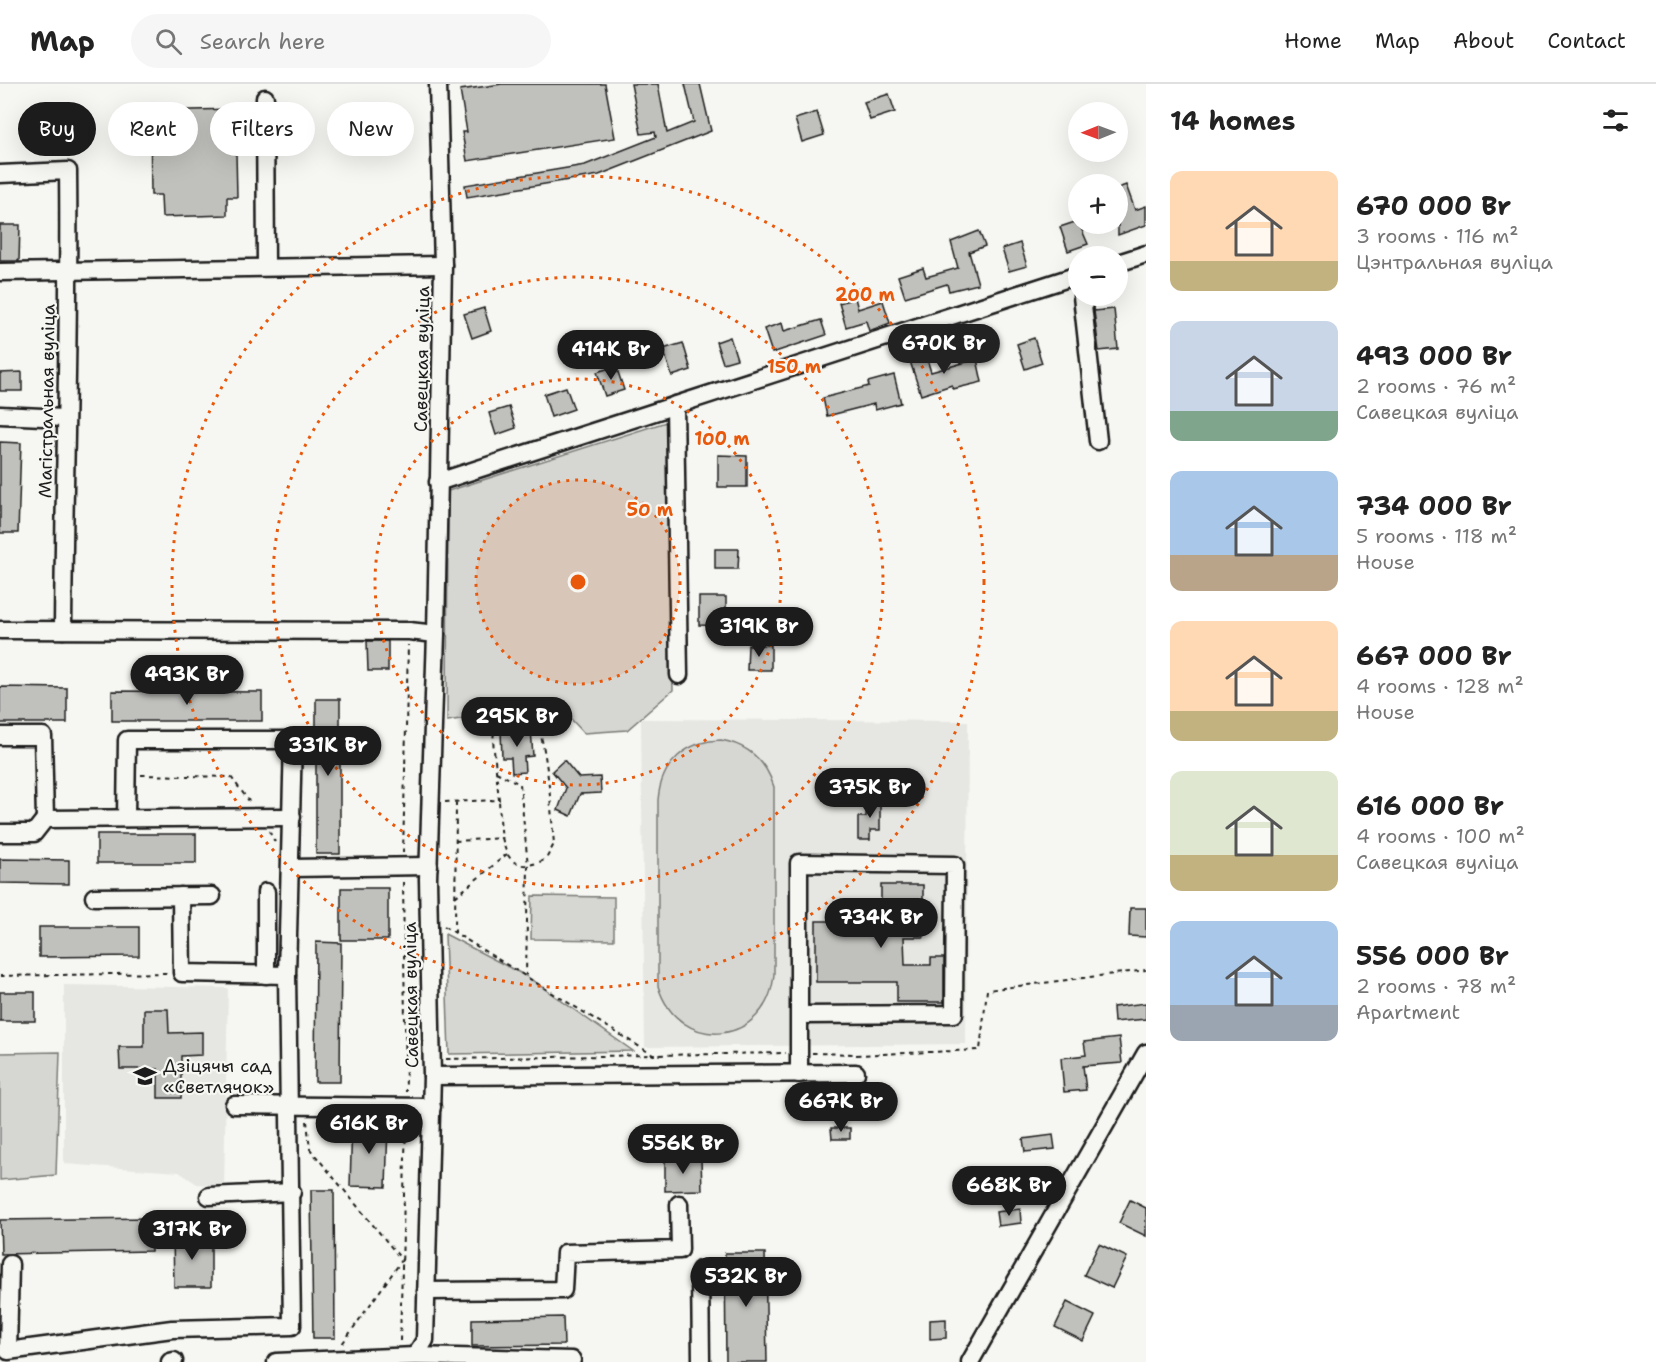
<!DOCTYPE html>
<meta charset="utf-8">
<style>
:root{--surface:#fff;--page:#f6f6f6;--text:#222;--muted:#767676;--line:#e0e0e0;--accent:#1c1c1c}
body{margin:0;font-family:"Shantell Sans",sans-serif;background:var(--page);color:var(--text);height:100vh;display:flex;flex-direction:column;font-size:22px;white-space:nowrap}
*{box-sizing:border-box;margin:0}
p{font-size:20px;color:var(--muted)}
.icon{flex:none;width:33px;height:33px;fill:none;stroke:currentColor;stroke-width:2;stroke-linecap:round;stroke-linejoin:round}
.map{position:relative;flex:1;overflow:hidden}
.details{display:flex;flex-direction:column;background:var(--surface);width:510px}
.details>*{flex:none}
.hud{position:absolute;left:18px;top:18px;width:570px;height:54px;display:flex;gap:12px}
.needle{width:39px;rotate:269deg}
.controls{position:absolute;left:1068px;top:18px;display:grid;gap:12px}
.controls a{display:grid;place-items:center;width:60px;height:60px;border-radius:50%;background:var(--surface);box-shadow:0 6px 24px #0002;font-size:30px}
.price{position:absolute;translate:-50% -51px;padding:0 14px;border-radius:21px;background:var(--accent);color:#fff;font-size:20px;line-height:39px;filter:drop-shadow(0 2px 3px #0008)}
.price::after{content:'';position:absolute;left:50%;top:36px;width:18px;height:14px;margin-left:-9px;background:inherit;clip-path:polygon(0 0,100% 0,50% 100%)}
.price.on{background:#222;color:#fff}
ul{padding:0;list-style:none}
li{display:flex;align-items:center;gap:18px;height:150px;padding:0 24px}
li span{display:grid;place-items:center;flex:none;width:168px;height:120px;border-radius:12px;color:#555}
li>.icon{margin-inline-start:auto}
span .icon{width:72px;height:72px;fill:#fffc;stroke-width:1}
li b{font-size:26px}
h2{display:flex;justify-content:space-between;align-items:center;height:72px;padding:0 24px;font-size:26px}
.tag{padding:0 21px;border-radius:27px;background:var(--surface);box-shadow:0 6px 24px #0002;font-size:21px;line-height:54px}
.tag.on{background:var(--accent);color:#fff}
header{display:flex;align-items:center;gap:36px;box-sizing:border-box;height:84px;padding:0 30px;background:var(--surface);border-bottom:2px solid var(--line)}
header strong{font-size:28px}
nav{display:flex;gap:33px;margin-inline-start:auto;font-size:21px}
.search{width:420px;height:54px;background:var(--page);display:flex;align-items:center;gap:15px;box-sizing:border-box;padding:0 21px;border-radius:33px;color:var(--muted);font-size:22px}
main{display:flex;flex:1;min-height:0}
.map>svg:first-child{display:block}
.built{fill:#e6e6e2}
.green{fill:#d6d6d2;stroke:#797977;stroke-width:1.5}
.building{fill:#c0c0bd;stroke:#1c1c1c;stroke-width:1.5}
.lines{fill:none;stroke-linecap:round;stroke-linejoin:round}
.minor-casing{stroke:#1c1c1c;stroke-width:21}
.path{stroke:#1c1c1c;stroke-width:2;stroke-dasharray:4.5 4.5;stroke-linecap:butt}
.minor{stroke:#f6f6f2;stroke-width:16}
.ring{fill:none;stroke:#e8590c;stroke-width:3;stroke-dasharray:3 6}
.labels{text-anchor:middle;stroke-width:4.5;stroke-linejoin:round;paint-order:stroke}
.street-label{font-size:18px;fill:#1c1c1c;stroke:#f6f6f2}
.poi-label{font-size:18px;fill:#1c1c1c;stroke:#f6f6f2;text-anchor:start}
.centre{fill:#e8590c;stroke:#f6f6f2;stroke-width:3}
.ring-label{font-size:18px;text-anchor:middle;font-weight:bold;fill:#e8590c;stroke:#f6f6f2;stroke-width:4.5;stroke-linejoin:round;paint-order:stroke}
</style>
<header>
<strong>Map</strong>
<div class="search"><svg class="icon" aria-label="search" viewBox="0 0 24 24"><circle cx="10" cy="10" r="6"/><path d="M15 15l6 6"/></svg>Search here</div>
<nav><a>Home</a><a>Map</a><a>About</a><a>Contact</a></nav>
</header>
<main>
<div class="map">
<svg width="1146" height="1278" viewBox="0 0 1146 1278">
<rect width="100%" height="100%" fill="#f6f6f2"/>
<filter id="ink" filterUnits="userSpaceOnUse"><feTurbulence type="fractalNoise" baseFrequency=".0167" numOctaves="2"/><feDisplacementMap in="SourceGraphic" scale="12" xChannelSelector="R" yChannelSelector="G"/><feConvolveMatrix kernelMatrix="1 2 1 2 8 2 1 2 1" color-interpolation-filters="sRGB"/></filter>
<g filter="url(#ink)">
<g class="built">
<polygon points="641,635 968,637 966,960 645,963"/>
<polygon points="64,901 228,904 224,1102 197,1100 179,1088 64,1080"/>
</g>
<g class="green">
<polygon points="666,338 673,606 627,646 584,649 557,620 447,637 448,407"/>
<path d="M721,656C749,661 766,677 774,703V890C768,962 679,971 658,902V716C661,679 686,657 721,656Z"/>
<polygon points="532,812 614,813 614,856 531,855"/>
<polygon points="445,850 526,892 633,967 449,970"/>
<polygon points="60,968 56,1091 0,1096 0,969"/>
</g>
<g class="building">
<polygon points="502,0 605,0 615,54 467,77 462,48 467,48 460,6"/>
<polygon points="631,0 658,0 667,49 694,38 685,0 700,0 711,47 599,91 467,113 465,101 585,81 656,53 655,48 641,50"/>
<polygon points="889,10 895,28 870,36 864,18"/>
<polygon points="235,25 237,113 227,113 227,131 162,133 161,111 151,111 150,27"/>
<polygon points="817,28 824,51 802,58 795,35"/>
<polygon points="1126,101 1135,126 1146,122 1146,141 1118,151 1118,104"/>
<polygon points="1078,137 1088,160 1068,167 1060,143"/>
<polygon points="0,141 20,141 19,177 0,177"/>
<polygon points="979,147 985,162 969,168 978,200 949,207 947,200 905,213 898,192 923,184 926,193 958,184 951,158"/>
<polygon points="1020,159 1027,182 1009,187 1002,165"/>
<polygon points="855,214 858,225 883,217 890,239 869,247 866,237 846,243 839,219"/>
<polygon points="484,224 491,247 472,254 464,230"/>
<polygon points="1114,225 1118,265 1099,267 1094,227"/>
<polygon points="821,236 826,251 772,269 764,245 782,239 784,247"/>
<polygon points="730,253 737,275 723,279 716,258"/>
<polygon points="1034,254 1042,279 1025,285 1017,260"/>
<polygon points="683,259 691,286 672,292 663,265"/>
<polygon points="925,269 931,288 977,275 982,298 953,305 952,301 921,311 909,274"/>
<polygon points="616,282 624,306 605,312 597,288"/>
<polygon points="22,288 22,307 0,307 0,289"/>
<polygon points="894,291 901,319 875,326 874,320 827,332 823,314 869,302 868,298"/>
<polygon points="566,303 574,325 551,333 544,310"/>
<polygon points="509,323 516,344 496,351 489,329"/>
<polygon points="0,358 21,359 18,449 0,449"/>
<polygon points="718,371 747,372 747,403 718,403"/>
<polygon points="715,465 739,465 738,485 715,485"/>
<polygon points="699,513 726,513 726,542 699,541"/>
<polygon points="367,557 388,557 388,587 368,587"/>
<polygon points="748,561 771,561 771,586 747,586"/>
<polygon points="0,603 67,604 67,639 0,639"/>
<polygon points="112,607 262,608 262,637 112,637"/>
<rect x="316" y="615" width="24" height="155"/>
<polygon points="531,645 533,672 524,673 525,688 512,689 511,674 502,674 501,646"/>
<polygon points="564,676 579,694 600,693 601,709 580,710 571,732 558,726 566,704 552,687"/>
<polygon points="867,712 880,712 880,746 870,746 870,756 858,756 858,733 866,733"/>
<rect x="97" y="750" width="99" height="29"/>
<polygon points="0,775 69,776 69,800 0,799"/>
<polygon points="881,801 923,801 923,853 904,853 905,881 931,881 931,874 944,874 944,918 897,918 897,898 816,898 816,837 881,837"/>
<rect x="341" y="804" width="47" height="52"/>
<polygon points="1130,824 1146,824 1146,853 1129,852"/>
<polygon points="39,843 139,843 139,872 39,873"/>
<polygon points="316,858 341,859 340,998 315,998"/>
<rect x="0" y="908" width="35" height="29"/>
<polygon points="1146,919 1146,935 1114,938 1113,923"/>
<polygon points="144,925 168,925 169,949 202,948 202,971 181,972 181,1014 158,1014 158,985 120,985 119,963 144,963"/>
<polygon points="1119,954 1122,979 1083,982 1086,1006 1064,1008 1061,974 1086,971 1084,958"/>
<polygon points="352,1039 388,1040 386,1103 350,1102"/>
<polygon points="831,1044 850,1044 850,1055 832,1055"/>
<polygon points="1053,1051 1055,1065 1025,1068 1023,1055"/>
<polygon points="701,1075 702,1106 665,1107 665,1076"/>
<polygon points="311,1106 334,1106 335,1254 313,1254"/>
<polygon points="1130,1116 1146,1124 1146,1152 1119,1139"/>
<polygon points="1020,1125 1021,1139 998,1142 996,1128"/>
<polygon points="151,1134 151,1167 1,1170 0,1136"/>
<polygon points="173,1151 211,1151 211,1203 174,1203"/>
<polygon points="1099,1160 1127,1173 1112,1204 1084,1191"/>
<polygon points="725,1169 765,1169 767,1278 726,1278"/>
<polygon points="1067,1218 1095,1232 1083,1257 1055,1243"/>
<polygon points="563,1233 564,1261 472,1262 472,1235"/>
<polygon points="946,1235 946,1254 930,1255 930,1236"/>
</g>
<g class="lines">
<g class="minor-casing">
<g id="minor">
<polyline points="265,14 266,183"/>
<path d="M0,90L68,87C70,240 64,393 63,546"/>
<polyline points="1118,179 1146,170"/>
<polyline points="0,188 443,181"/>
<polyline points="1082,212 1098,357"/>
<polyline points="675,321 679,591"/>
<polyline points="0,331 64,334"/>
<polyline points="438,398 1078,191"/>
<polyline points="0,546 409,547 436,550 428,795 432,992 425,1256 415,1272 276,1278"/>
<polyline points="436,550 443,181 438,0"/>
<polyline points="0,652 43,652 45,735"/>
<polyline points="0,749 34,749 45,735 292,733"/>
<polyline points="291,784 429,782"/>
<polyline points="266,808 266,891"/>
<polyline points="181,812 182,889 287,891"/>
<polyline points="94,813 212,812"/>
<path d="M799,990C799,919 799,849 799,779L955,781L954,930L799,931"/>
<polyline points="432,992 856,989"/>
<polyline points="234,1021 432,1023"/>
<polyline points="209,1112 292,1108"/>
<polyline points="10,1180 8,1267 172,1245 292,1242 287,891 293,656 127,656 126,734"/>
<polyline points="700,1186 701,1278"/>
<polyline points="426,1207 563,1206 565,1169 680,1166 679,1120"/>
<polyline points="415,1272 572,1276"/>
<polyline points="170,1278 174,1277"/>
<polyline points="970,1278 1146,969"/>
</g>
</g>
<g class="path">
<polyline points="496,688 520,700 528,782 526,891"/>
<polyline points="141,691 231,693 249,717"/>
<path d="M445,718L499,716L493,656L494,648L508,634C517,631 527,630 534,637C547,648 552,739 554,760L546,775C499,799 501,747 499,716"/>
<polyline points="269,747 275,758"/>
<polyline points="455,757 502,754"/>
<polyline points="403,769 408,561"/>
<polyline points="403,798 406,1008"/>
<polyline points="455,813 507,770"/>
<polyline points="444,842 653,971 786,969"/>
<polyline points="455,849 456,718"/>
<polyline points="0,892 168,889"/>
<polyline points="812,969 856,970"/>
<polyline points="856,971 980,966 987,906 1146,886"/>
<polyline points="446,975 653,971"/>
<polyline points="307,1037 310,1065 402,1176 342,1260"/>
<polyline points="400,1257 406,1038"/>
</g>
<use href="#minor" class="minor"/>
</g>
</g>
<circle cx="578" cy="498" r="102" fill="#e8590c" fill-opacity=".12"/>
<g class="ring">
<circle cx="578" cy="498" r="102"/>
<circle cx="578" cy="498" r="203"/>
<circle cx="578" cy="498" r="305"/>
<circle cx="578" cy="498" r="406"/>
</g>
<defs>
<g id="school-bare" transform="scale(1.8)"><path d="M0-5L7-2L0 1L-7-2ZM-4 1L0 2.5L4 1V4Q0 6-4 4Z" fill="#1c1c1c" stroke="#f6f6f2" stroke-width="2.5" paint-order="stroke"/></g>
</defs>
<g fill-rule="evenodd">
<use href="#school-bare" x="145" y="992"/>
</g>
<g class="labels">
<g class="street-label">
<text transform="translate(422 275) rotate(-89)" y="6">Савецкая вуліца</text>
<text transform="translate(47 317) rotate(-89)" y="6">Магістральная вуліца</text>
<text transform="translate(411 911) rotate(-91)" y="6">Савецкая вуліца</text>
</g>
<g class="poi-label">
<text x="163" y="988">Дзіцячы сад<tspan x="163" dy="21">«Светлячок»</tspan></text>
</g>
</g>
<circle cx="578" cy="498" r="9" class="centre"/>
<g class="ring-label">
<text x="865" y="217">200 m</text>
<text x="794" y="289">150 m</text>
<text x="722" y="361">100 m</text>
<text x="650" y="432">50 m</text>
</g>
</svg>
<div class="controls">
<a><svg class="needle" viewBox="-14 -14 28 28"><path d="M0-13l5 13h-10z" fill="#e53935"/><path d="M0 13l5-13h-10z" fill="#767676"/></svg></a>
<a>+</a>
<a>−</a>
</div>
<b class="price on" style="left:944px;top:291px">670K Br</b>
<b class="price" style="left:611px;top:297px">414K Br</b>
<b class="price" style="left:759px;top:574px">319K Br</b>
<b class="price" style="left:187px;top:622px">493K Br</b>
<b class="price" style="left:517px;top:664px">295K Br</b>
<b class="price" style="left:328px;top:693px">331K Br</b>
<b class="price" style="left:870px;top:735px">375K Br</b>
<b class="price" style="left:881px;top:865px">734K Br</b>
<b class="price" style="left:841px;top:1049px">667K Br</b>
<b class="price" style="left:369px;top:1071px">616K Br</b>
<b class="price" style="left:683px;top:1091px">556K Br</b>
<b class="price" style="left:1009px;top:1133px">668K Br</b>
<b class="price" style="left:192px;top:1177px">317K Br</b>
<b class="price" style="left:746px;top:1224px">532K Br</b>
<div class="hud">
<a class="tag on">Buy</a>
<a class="tag">Rent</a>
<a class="tag">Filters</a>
<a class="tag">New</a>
</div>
</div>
<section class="details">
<h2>14 homes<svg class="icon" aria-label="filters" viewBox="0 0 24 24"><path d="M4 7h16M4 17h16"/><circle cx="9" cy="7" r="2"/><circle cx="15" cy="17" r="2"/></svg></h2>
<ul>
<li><span style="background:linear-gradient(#ffd9b3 75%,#c2b280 0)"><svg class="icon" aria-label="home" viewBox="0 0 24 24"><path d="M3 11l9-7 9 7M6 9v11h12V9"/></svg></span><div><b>670 000 Br</b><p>3 rooms · 116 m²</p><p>Цэнтральная вуліца</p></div></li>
<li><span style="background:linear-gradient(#c9d6e8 75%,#7fa58c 0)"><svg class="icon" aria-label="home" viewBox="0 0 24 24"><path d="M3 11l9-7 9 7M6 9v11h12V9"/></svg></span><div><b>493 000 Br</b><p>2 rooms · 76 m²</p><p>Савецкая вуліца</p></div></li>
<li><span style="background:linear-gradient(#a9c7e8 70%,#b9a48a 0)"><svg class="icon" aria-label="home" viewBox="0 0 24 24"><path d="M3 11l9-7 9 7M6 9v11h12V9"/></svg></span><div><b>734 000 Br</b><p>5 rooms · 118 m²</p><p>House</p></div></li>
<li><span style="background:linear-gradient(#ffd9b3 75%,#c2b280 0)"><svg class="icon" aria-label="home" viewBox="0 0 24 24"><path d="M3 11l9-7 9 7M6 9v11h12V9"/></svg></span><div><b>667 000 Br</b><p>4 rooms · 128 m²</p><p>House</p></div></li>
<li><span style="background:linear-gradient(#dfe7d0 70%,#c2b280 0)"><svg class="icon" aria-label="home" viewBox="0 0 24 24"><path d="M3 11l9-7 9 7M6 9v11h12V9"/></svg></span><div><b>616 000 Br</b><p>4 rooms · 100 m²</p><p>Савецкая вуліца</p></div></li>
<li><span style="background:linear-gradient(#a9c7e8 70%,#9aa5b1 0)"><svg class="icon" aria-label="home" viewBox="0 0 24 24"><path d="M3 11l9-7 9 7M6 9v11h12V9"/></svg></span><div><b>556 000 Br</b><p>2 rooms · 78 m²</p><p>Apartment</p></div></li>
</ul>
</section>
</main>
